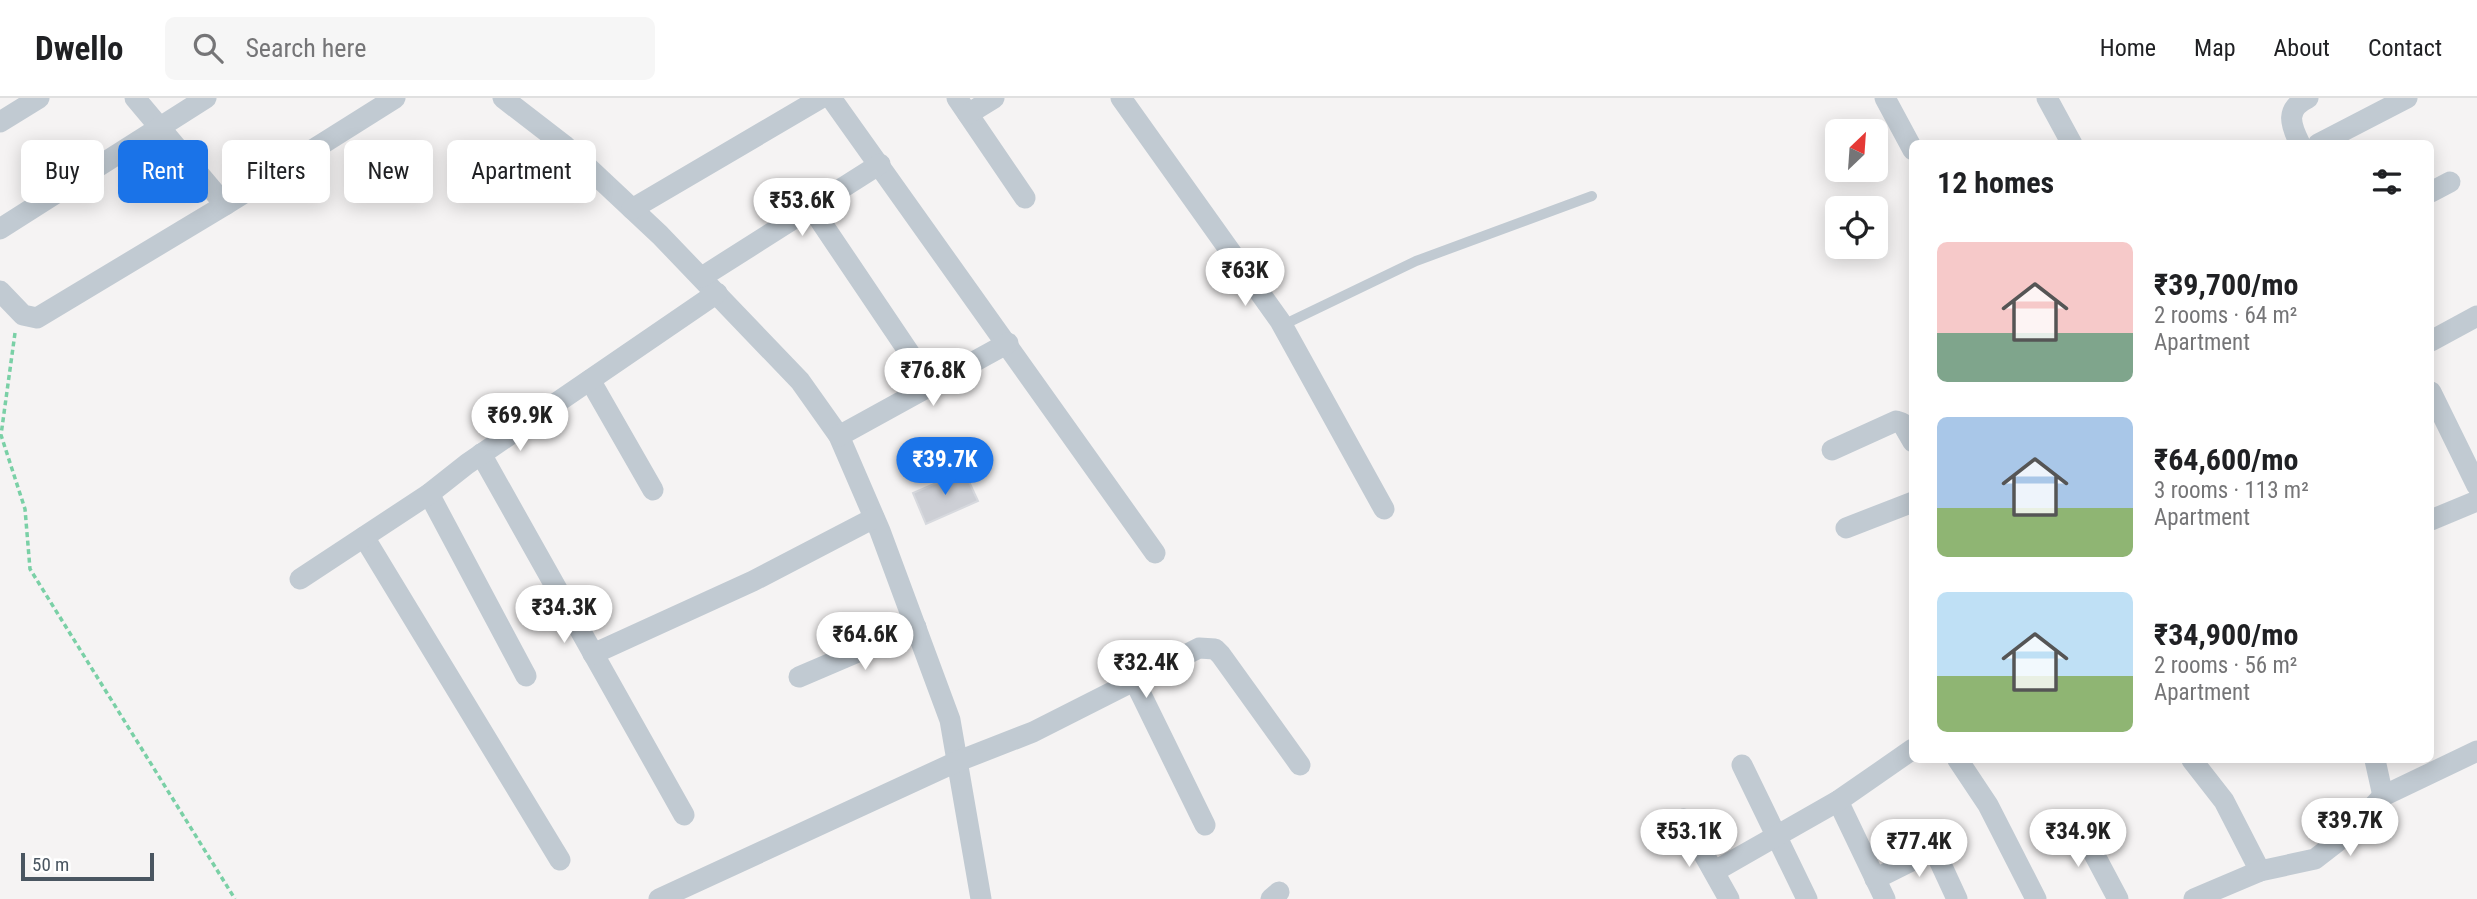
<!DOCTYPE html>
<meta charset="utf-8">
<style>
:root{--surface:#fff;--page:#f6f6f6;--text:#202124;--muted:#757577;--line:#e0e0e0;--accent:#1a73e8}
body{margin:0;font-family:"Roboto Condensed",sans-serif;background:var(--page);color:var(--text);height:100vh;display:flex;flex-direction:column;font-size:26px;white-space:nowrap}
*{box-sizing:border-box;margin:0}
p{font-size:23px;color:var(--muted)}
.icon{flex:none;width:38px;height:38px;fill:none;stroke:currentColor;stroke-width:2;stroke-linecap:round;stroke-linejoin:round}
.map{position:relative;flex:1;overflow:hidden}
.panel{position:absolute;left:1909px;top:42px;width:525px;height:623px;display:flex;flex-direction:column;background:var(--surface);border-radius:10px;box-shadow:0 4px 18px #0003}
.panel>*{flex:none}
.guide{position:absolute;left:21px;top:42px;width:665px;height:63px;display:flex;gap:14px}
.needle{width:46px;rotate:25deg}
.controls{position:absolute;left:1825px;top:21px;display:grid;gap:14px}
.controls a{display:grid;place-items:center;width:63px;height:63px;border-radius:10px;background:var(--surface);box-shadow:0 4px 18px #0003;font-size:35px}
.scale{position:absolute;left:21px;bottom:18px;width:133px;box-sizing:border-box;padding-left:7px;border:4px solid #4a5661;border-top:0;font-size:19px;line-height:24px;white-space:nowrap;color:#4a5661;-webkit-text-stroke:5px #fff;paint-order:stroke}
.price{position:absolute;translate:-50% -60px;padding:0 16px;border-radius:24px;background:#fff;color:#222;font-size:23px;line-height:46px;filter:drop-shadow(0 2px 4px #0008)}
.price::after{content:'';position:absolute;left:50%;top:42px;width:21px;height:16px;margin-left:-10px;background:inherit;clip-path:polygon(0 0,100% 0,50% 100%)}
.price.active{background:var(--accent);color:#fff}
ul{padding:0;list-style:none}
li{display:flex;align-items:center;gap:21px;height:175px;padding:0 28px}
li span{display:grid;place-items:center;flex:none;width:196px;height:140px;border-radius:10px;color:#555}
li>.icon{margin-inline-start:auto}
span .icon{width:84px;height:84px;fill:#fffc;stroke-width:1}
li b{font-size:30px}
h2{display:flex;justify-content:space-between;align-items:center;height:84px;padding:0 28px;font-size:30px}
.tag{padding:0 24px;border-radius:10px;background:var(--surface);box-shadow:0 4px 18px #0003;font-size:24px;line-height:63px}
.tag.active{background:var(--accent);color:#fff}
header{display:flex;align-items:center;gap:42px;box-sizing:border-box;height:98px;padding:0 35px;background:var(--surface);border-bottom:2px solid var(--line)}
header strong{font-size:33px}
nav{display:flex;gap:38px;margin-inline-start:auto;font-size:24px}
.search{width:490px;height:63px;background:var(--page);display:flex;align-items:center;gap:18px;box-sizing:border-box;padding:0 24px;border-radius:10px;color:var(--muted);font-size:26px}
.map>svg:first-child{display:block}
.building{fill:#cdcfd5;stroke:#d7d9de;stroke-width:2}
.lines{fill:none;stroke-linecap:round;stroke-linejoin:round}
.path{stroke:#7ad0a6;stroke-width:3.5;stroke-dasharray:5 3.5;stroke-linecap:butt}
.lane{stroke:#c1cad2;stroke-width:10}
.street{stroke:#c1cad2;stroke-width:21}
</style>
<header>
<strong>Dwello</strong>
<div class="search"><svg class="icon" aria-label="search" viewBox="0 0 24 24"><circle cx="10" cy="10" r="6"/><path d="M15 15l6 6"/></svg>Search here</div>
<nav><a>Home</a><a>Map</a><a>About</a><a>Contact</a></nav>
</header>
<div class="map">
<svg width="2477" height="801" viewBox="0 0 2477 801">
<rect width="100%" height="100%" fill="#f5f3f3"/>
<polygon class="building" points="964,373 978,403 926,426 913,395"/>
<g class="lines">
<polyline class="path" points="15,235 1,337 25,411 30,471 235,801"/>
<polyline class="lane" points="1283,227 1416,163 1592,98"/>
<g class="street">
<polyline points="135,0 225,107"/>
<polyline points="503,0 564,47 660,137 800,283 839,338 880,433 950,622 981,801"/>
<polyline points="831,0 1155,455"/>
<polyline points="957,0 1025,100"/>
<polyline points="1121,0 1280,223 1384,411"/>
<polyline points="1885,0 1913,52"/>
<polyline points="2047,0 2072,46"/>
<polyline points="968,16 994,0"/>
<polyline points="0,24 39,0"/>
<path d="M2300,46C2290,26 2285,11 2308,0"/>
<polyline points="2318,46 2407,0"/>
<polyline points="2431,94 2450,84"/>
<polyline points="811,109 931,287"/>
<polyline points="632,111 821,0"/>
<polyline points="0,131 206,0"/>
<polyline points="702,179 880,66"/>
<polyline points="0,193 23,217 37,220 225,107 395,0"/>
<polyline points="2431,243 2477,218"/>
<polyline points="590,282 653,392"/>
<polyline points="2431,294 2477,388"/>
<polyline points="839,338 1008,245"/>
<polyline points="1832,352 1896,323 1902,325 1913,344"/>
<polyline points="481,356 684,717"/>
<polyline points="429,396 526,578"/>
<polyline points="2431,422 2477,403"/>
<polyline points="1846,430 1913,404"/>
<polyline points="364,439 560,762"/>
<polyline points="300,481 429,396 467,366 717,195"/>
<polyline points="593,556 753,483 874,420"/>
<polyline points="799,579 916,529"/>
<polyline points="1135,584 1205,727"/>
<polyline points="1958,662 1988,707 2036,801"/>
<polyline points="2192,662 2224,703 2260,773"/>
<polyline points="2375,662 2383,698"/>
<polyline points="1742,667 1807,801"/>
<polyline points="1838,703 1885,801"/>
<polyline points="1684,721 1729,801"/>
<polyline points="2076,722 2118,801"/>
<polyline points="1715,773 1838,703 1913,651"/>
<polyline points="1875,781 1931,753 1939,762 1957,801"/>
<polyline points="659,801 956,664 1033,634 1199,550 1215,551 1221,557 1300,667"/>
<polyline points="1271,801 1279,794"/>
<polyline points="2194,801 2260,773 2315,761 2346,737 2383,698 2477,653"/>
</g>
</g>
</svg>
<div class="controls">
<a><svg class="needle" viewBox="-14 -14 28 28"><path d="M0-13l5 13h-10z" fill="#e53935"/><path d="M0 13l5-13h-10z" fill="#757577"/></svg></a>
<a><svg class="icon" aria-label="locate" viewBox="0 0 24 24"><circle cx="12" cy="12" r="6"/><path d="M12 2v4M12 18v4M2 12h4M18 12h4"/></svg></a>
</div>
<div class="scale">50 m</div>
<b class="price" style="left:802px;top:140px">₹53.6K</b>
<b class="price" style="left:1245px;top:210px">₹63K</b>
<b class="price" style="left:933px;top:310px">₹76.8K</b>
<b class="price" style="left:520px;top:355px">₹69.9K</b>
<b class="price active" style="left:945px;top:399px">₹39.7K</b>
<b class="price" style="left:564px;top:547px">₹34.3K</b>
<b class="price" style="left:865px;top:574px">₹64.6K</b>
<b class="price" style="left:1146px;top:602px">₹32.4K</b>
<b class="price" style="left:2350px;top:760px">₹39.7K</b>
<b class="price" style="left:1689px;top:771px">₹53.1K</b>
<b class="price" style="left:2078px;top:771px">₹34.9K</b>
<b class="price" style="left:1919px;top:781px">₹77.4K</b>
<div class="guide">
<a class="tag">Buy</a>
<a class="tag active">Rent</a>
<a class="tag">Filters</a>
<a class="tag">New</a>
<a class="tag">Apartment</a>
</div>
<section class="panel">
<h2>12 homes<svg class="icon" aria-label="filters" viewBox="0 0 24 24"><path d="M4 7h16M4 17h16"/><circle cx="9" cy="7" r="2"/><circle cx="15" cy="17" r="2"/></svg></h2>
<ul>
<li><span style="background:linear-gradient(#f6c9c9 65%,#7fa58c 0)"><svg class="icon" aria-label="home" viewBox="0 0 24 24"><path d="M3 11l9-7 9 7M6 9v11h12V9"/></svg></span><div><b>₹39,700/mo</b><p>2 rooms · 64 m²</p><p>Apartment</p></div></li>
<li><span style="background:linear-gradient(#a9c7e8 65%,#8fb573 0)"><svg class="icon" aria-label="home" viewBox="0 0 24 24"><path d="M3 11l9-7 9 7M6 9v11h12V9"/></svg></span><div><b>₹64,600/mo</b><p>3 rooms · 113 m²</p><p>Apartment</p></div></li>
<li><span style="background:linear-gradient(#bfe0f5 60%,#8fb573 0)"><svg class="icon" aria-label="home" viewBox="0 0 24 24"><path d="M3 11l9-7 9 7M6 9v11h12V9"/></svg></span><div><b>₹34,900/mo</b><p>2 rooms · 56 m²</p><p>Apartment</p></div></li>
</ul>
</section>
</div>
